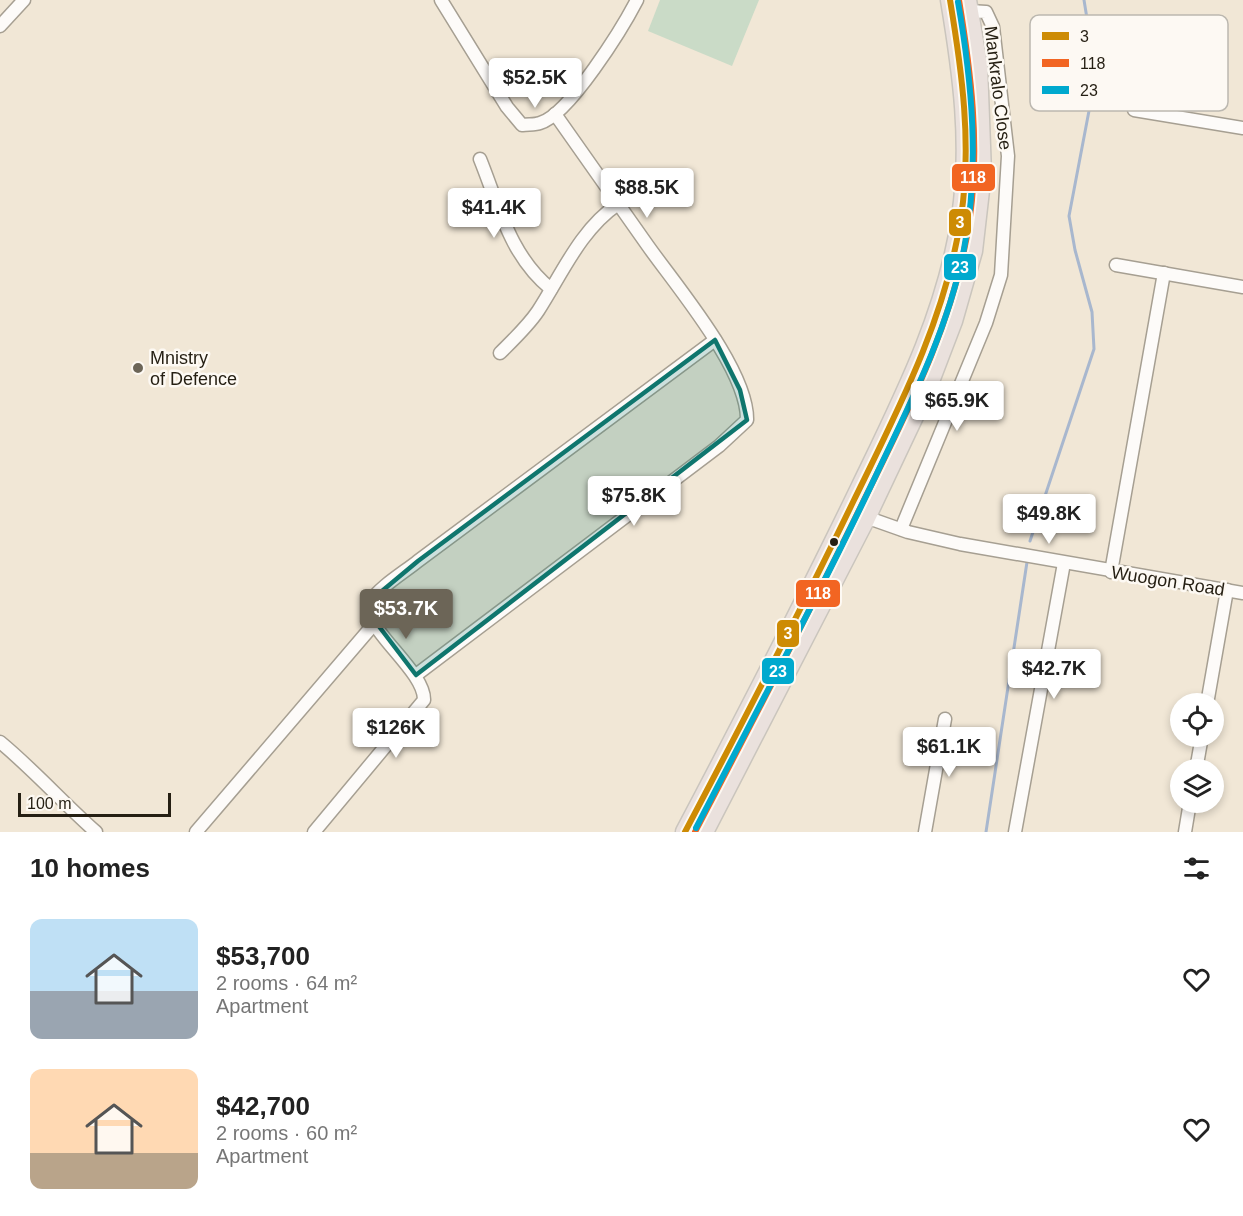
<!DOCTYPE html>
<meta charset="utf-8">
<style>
:root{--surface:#fff;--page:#f2f2f2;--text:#222;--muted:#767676;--accent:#6c6557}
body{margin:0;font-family:Arial,sans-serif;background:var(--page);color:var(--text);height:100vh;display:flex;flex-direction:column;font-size:22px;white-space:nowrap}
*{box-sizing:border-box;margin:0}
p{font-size:20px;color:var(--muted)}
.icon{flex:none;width:33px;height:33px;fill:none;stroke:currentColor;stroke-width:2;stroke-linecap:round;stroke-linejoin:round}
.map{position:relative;height:832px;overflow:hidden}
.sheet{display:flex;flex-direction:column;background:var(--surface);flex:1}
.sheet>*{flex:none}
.tools{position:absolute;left:1170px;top:693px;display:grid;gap:12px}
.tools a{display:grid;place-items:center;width:54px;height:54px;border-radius:50%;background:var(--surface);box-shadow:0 3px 9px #0003;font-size:30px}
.scale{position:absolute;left:18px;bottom:15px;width:153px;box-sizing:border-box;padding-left:6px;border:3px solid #251f13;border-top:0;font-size:16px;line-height:21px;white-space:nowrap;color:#251f13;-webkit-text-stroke:4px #fdf9f3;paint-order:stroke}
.price{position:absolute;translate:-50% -51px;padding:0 14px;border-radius:6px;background:#fff;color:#222;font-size:20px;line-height:39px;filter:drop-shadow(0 2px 3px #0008)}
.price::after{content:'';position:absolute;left:50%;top:36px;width:18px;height:14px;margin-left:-9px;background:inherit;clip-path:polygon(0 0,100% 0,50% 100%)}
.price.selected{background:var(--accent);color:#fff}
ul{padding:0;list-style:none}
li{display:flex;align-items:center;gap:18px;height:150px;padding:0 30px}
li span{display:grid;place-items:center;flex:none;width:168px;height:120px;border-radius:12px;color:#555}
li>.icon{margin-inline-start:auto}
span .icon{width:72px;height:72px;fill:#fffc;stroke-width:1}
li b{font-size:26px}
h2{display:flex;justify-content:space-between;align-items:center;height:72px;padding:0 30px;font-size:26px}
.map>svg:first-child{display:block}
.green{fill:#cadbc7}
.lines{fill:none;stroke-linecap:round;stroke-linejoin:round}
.stream{stroke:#a8b7ce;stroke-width:3}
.minor-casing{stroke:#a69f92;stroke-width:15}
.primary-casing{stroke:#cac5bd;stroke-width:21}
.minor{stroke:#fdfbf9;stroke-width:12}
.primary{stroke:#eae1dd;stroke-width:18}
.bus-1-casing{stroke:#fdf9f3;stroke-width:10}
.bus-2-casing{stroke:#fdf9f3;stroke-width:10}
.bus-3-casing{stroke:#fdf9f3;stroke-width:10}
.bus-1{stroke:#cd8b04;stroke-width:6}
.bus-2{stroke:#f26522;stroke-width:6}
.bus-3{stroke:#00a9ce;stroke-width:6}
.marked{fill:#0f766e;fill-opacity:0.2;stroke:#0f766e;stroke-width:4.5;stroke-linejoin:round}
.poi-dot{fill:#6c6557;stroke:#fdf9f3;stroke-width:2}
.bus-dot{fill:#251f13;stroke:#fdf9f3;stroke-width:2}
.labels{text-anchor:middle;stroke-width:5;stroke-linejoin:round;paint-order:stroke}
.street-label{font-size:18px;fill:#251f13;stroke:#fdf9f3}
.poi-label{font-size:18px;fill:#251f13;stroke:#fdf9f3;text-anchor:start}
.key{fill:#fdf9f3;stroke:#bcb8b0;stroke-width:1.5}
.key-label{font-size:16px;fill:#251f13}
.line-badge{stroke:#fdf9f3;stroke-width:2}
.badge-label{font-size:16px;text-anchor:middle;font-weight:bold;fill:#fff}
</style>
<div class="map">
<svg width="1243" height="832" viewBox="0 0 1243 832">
<rect width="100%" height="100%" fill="#f1e7d6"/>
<polygon class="green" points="660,0 759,0 732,66 648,31"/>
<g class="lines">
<g class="stream">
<polyline points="1030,541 1094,349 1092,312 1075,250 1069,216 1096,74 1084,0"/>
<polyline points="986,832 1027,562"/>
</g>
<g class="minor-casing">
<g id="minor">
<path d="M441,0L507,107L522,125C528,124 535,125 540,123C569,115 623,27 637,0"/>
<polyline points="0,26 24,0"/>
<polyline points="1134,110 1243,128"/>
<path d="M480,159C499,206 510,256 551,289"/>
<polyline points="1116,265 1243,287"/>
<path d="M500,353C513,340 528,326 538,311C562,274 580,230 618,204"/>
<polyline points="860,515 908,532 960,544 1243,593"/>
<polyline points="901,529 986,323 1001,275 1008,156 993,27 986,12 969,11"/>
<polyline points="1111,572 1164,273"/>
<path d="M416,675L719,446L747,420C748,370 677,287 648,246C617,202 586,158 555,114"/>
<polyline points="1207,704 1227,590"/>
<path d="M0,742C34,770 63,803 96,832"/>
<polyline points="1196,770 1202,736"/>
<polyline points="196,832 374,624"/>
<path d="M314,832L424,700C425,669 356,624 371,601C378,588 406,571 418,561L715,340"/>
<polyline points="925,832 945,719"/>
<polyline points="1015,832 1064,563"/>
<polyline points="1185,832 1190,802"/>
</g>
</g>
<g class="primary-casing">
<g id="primary">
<path d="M685,832C745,718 804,604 860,488C902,401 947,313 961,217C972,143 962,72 950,0"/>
<polyline points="704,832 866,518 927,389 953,321 973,251 982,173 978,65 967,0"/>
</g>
</g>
<use href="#minor" class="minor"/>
<use href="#primary" class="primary"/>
<g class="bus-1-casing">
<path id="bus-1" d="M685,832C743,722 800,612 854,500C898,410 946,318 961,217C972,144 962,72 950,0"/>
</g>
<g class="bus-2-casing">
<path id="bus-2" d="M695,832C752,723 808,615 862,504C907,413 956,319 970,217C980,144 971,72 959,0"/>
</g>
<g class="bus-3-casing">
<path id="bus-3" d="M696,828C758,708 822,590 879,469C913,398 949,326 964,249C980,168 972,82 958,2"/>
</g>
<use href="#bus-1" class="bus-1"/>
<use href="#bus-2" class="bus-2"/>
<use href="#bus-3" class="bus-3"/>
</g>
<path class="marked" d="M715,340L740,390L747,420L416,675L368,612L370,601L418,561Z"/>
<circle class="poi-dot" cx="138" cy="368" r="6"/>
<circle class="bus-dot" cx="834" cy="542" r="5"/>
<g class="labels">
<g class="street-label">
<text transform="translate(998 88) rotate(83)" y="6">Mankralo Close</text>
<text transform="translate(1168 581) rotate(9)" y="6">Wuogon Road</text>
</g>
<g class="poi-label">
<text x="150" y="364">Mnistry<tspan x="150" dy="21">of Defence</tspan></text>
</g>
</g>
<rect x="1030" y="15" width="198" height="96" rx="9" class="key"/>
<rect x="1042" y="32" width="27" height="8" fill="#cd8b04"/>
<rect x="1042" y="59" width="27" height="8" fill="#f26522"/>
<rect x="1042" y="86" width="27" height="8" fill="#00a9ce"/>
<g class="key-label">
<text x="1080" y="42">3</text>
<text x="1080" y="69">118</text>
<text x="1080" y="96">23</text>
</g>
<g class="line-badge">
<rect x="951" y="163" width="45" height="29" rx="6" fill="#f26522"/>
<rect x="948" y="208" width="24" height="29" rx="6" fill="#cd8b04"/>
<rect x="943" y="253" width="34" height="28" rx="6" fill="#00a9ce"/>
<rect x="795" y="579" width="46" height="29" rx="6" fill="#f26522"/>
<rect x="776" y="619" width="24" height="29" rx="6" fill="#cd8b04"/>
<rect x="761" y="657" width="34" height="28" rx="6" fill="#00a9ce"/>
</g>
<g class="badge-label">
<text x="973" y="183">118</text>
<text x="960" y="228">3</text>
<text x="960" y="273">23</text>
<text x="818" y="599">118</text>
<text x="788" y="639">3</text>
<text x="778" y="677">23</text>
</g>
</svg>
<div class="tools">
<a><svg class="icon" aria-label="locate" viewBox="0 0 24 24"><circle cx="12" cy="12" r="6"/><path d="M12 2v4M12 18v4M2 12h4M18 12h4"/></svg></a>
<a><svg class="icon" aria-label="layers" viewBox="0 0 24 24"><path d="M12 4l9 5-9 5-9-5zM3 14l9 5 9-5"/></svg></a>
</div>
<div class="scale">100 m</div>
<b class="price" style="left:535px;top:109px">$52.5K</b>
<b class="price" style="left:647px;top:219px">$88.5K</b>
<b class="price" style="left:494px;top:239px">$41.4K</b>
<b class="price" style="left:957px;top:432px">$65.9K</b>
<b class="price" style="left:634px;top:527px">$75.8K</b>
<b class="price" style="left:1049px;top:545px">$49.8K</b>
<b class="price selected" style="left:406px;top:640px">$53.7K</b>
<b class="price" style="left:1054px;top:700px">$42.7K</b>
<b class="price" style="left:396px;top:759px">$126K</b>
<b class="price" style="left:949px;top:778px">$61.1K</b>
</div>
<section class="sheet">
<h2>10 homes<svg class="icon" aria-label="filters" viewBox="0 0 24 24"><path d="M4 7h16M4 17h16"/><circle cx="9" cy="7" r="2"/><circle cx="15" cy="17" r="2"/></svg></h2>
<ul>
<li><span style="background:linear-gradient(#bfe0f5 60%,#9aa5b1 0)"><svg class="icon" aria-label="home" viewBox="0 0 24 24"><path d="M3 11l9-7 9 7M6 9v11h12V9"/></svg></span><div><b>$53,700</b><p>2 rooms · 64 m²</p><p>Apartment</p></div><svg class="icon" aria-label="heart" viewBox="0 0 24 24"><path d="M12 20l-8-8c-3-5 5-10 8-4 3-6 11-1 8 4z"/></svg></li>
<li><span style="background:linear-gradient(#ffd9b3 70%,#b9a48a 0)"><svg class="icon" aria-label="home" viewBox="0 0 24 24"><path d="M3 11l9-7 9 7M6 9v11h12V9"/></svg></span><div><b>$42,700</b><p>2 rooms · 60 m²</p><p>Apartment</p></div><svg class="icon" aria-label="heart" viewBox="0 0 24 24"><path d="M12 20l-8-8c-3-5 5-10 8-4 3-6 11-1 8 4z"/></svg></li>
</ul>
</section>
